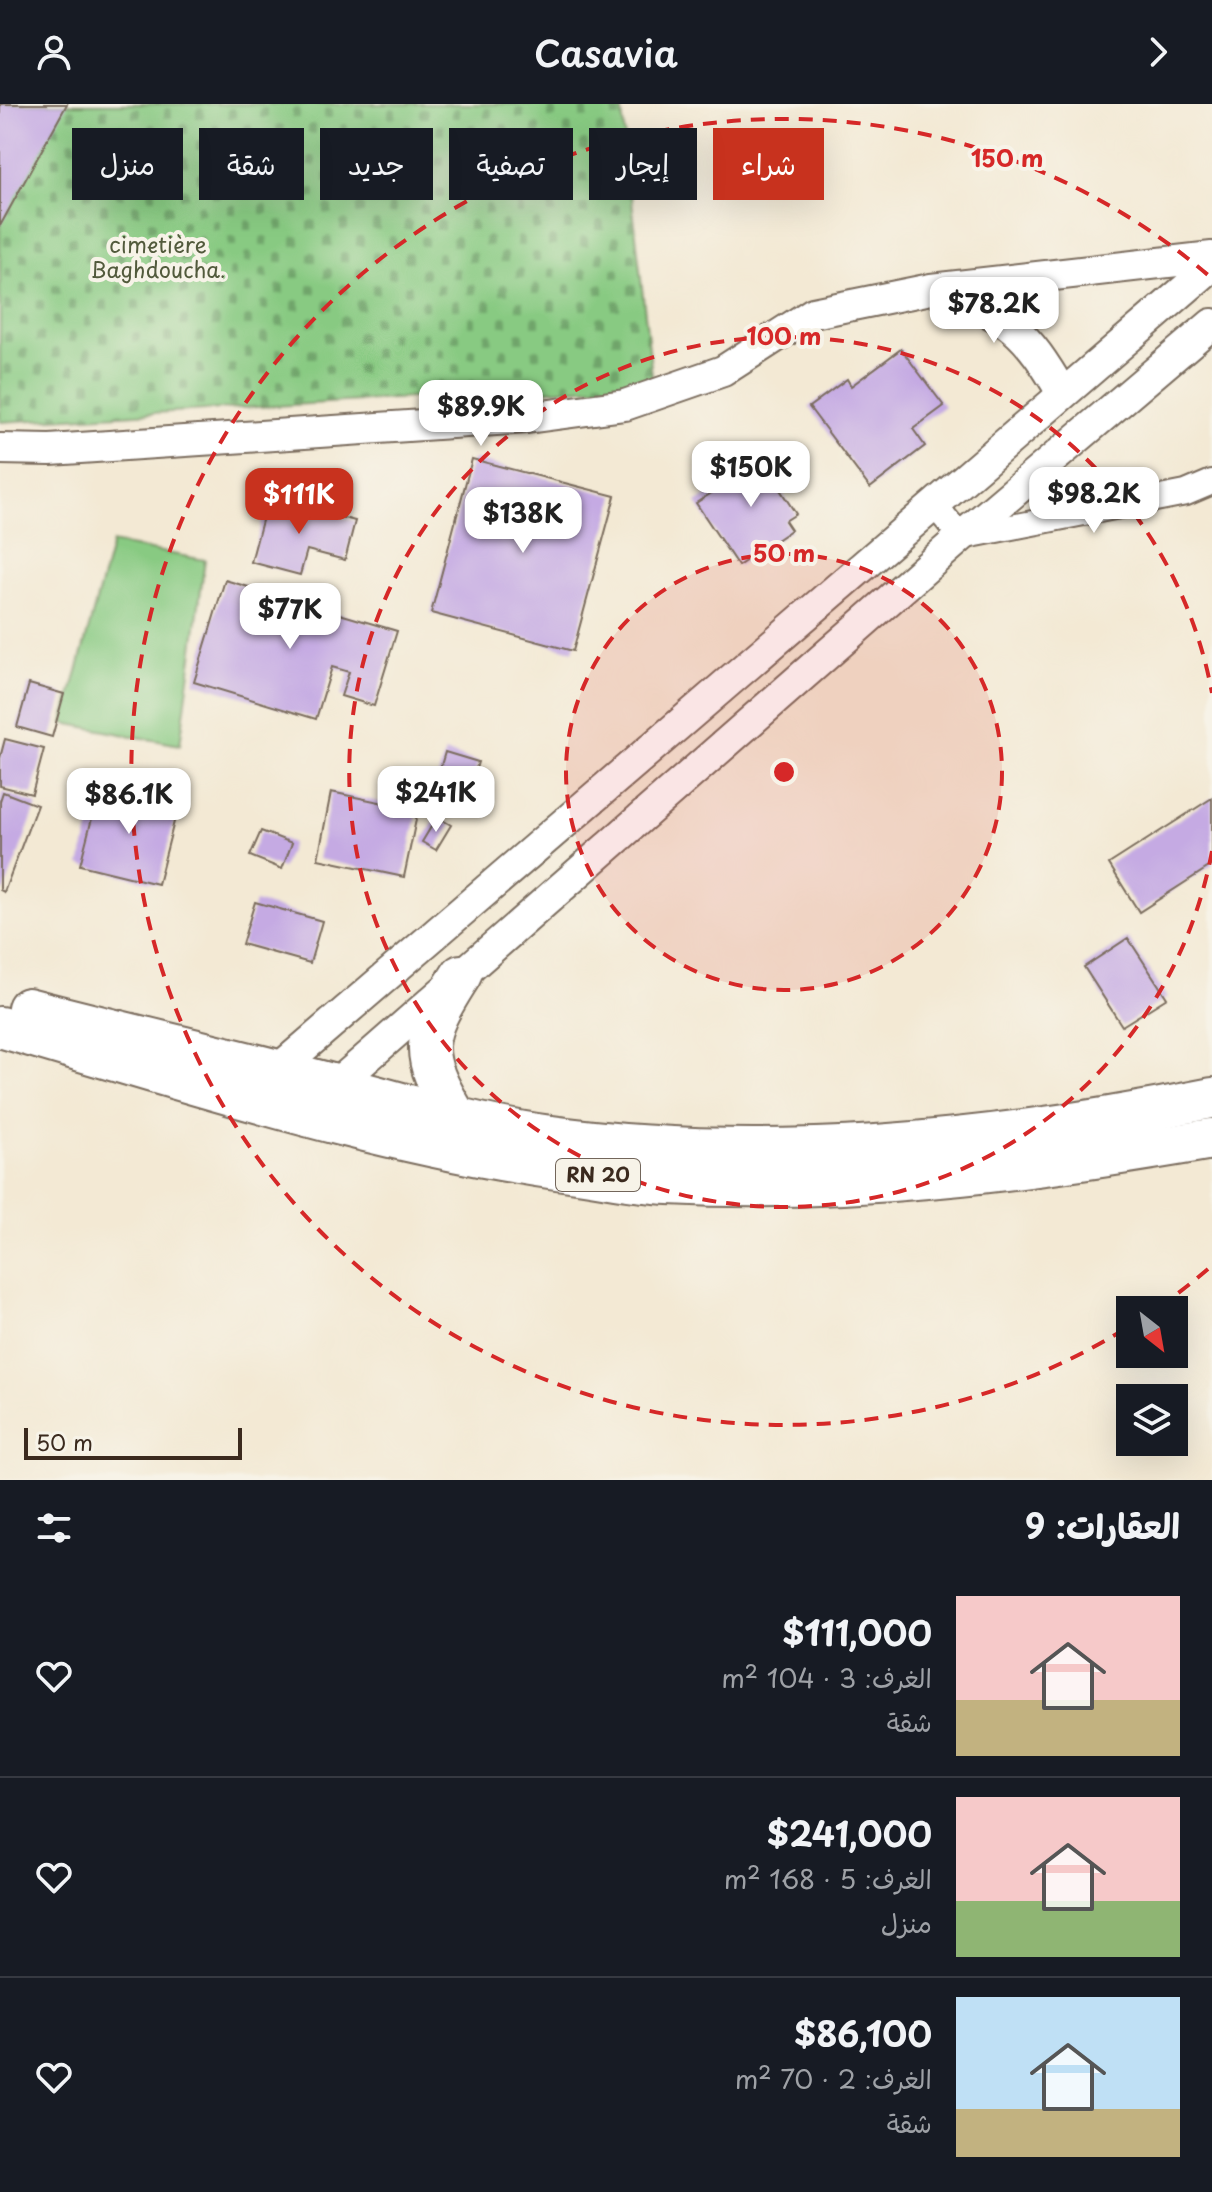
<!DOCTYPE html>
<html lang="ar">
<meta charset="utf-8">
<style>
:root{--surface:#171b24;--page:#242831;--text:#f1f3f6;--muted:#9ea1a6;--line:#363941;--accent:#c8321e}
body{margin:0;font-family:"Playpen Sans","Playpen Sans Arabic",sans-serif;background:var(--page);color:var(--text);direction:rtl;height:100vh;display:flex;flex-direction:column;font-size:30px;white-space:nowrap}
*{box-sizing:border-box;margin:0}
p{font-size:26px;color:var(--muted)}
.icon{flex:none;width:44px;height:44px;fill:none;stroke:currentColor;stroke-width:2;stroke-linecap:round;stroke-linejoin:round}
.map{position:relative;height:1376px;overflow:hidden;direction:ltr}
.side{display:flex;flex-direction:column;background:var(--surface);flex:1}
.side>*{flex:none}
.top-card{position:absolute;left:24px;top:24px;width:800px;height:72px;direction:rtl;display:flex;gap:16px}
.needle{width:52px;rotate:149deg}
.controls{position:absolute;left:1116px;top:1192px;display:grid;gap:16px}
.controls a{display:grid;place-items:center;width:72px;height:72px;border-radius:0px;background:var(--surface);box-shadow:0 8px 32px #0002;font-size:40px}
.scale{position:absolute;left:24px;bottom:20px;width:218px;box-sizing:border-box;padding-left:8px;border:4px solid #3b2a1e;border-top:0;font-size:22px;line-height:28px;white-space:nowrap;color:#3b2a1e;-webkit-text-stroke:6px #f7f3e8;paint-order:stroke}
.price{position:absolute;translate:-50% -68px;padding:0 18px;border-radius:16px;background:#fff;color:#222;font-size:26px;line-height:52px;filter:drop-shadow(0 2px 4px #0008)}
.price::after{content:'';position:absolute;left:50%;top:48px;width:24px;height:18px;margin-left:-12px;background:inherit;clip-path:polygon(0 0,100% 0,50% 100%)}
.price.current{background:var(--accent);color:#fff}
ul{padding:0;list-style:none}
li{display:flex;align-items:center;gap:24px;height:200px;padding:0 32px}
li+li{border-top:2px solid var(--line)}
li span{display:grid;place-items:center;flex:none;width:224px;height:160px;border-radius:0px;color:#555}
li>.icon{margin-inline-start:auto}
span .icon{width:96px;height:96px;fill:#fffc;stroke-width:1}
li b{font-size:34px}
h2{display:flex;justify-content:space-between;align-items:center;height:96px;padding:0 32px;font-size:34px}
.tag{padding:0 28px;border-radius:0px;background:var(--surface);box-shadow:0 8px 32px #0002;font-size:28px;line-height:72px}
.tag.current{background:var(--accent);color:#fff}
header{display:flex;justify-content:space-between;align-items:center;height:104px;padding:0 32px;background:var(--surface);font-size:36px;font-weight:600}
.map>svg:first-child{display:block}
.green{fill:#88ca82;stroke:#627a50;stroke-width:2}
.cemetery{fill:url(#cemetery-stones);stroke:#627a50;stroke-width:2}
.building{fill:#c5aae3}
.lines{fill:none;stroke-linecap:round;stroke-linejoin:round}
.minor-casing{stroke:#7b6d5e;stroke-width:28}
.tertiary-casing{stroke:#7b6d5e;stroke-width:34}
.trunk-casing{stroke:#7b6d5e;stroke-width:44}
.minor{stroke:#fff;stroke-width:24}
.tertiary{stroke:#fff;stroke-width:30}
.trunk{stroke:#fff;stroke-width:40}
.ring{fill:none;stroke:#d62828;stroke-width:4;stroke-dasharray:14 10}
.labels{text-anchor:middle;stroke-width:8;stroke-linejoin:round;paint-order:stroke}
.shield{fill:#f7f3e8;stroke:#73665b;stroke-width:2}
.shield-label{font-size:20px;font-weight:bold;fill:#3b2a1e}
.park-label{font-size:22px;fill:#525a3c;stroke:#f7f3e8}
.centre{fill:#d62828;stroke:#f7f3e8;stroke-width:4}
.ring-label{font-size:24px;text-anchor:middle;font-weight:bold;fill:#d62828;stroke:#f7f3e8;stroke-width:8;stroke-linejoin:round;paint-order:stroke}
</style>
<header><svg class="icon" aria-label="forward" viewBox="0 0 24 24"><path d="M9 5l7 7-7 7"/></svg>Casavia<svg class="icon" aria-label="person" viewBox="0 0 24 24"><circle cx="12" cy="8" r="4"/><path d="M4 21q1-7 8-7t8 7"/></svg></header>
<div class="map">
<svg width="1212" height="1376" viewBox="0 0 1212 1376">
<defs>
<pattern id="cemetery-stones" width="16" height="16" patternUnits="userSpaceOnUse" patternTransform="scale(2)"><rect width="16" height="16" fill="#88ca82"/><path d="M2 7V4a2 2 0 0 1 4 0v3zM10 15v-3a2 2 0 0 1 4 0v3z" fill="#70a46a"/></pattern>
</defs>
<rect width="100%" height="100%" fill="#f7f3e8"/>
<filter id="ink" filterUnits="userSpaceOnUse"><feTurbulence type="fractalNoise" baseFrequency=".0125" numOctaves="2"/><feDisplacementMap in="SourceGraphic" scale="16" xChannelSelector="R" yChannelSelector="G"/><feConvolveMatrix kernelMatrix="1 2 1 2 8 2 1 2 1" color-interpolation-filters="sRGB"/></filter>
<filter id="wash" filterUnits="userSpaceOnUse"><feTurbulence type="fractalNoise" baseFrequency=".006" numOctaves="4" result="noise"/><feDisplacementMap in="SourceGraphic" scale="32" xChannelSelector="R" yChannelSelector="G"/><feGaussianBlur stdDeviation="1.8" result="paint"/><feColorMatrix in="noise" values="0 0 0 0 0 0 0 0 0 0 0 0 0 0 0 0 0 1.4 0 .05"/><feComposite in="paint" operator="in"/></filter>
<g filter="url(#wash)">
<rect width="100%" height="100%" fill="#f3e9d4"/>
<polygon class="green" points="112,439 205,456 180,641 63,619"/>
<polygon class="cemetery" points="0,0 621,0 653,280 0,318"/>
<g id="blocks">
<g class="building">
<polygon points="0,0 67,0 0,122"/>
<polygon points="901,245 944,302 913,325 925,342 870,384 809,303 847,275 851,282"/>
<polygon points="775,348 793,375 779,384 796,410 785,417 791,426 738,462 696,399"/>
<polygon points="472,355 615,392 573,547 431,509"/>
<polygon points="268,394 355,417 345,456 307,446 300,471 251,458"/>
<polygon points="225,476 397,527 374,602 341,592 349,568 332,563 316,615 194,578"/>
<polygon points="29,580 64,590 52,633 17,623"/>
<polygon points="5,635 44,645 32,690 0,682 0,654"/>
<polygon points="445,648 478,658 465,701 432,692"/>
<polygon points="100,683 178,702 158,780 80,761"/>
<polygon points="3,688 37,701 4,788 0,786 0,697"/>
<polygon points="331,688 418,706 404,773 318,755"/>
<polygon points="1212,694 1212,761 1139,808 1109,760"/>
<polygon points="437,713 451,721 436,746 422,738"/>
<polygon points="261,727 292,739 282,765 250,752"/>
<polygon points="255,798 322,817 310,859 242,840"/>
<polygon points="1128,834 1167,894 1122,922 1084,863"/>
</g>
</g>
</g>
<g filter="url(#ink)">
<use href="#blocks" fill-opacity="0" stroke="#7b6d5e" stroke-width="2"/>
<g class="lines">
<g class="minor-casing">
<polyline id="minor" points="933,399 961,433 1186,389 1212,378"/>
</g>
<g class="tertiary-casing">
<g id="tertiary">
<path d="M941,189C1009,212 1026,227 1062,289"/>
<polyline points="0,345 50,346 319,328 527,314 625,301 723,267 813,209 931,185 1212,153"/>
<polyline points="277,979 275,968 1212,162"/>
<polyline points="324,987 336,981 961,433 1212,220"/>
</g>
</g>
<g class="trunk-casing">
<g id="trunk">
<path d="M28,904C131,931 236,954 339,982C407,1000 474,1021 544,1031C765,1062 995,1038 1212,994"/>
<path d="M0,923C190,978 380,1042 577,1068C607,1072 638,1079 669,1080C851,1090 1033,1066 1212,1035"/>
<path d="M457,1014C418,949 420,935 461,871"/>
</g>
</g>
<use href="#minor" class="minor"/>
<use href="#tertiary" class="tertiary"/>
<use href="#trunk" class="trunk"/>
</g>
</g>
<circle cx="784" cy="668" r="218" fill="#d62828" fill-opacity=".12"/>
<g class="ring">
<circle cx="784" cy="668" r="218"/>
<path d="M1212 747A435 435 0 1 1 1212 589"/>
<path d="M1208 1165A653 653 0 0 1 1159 1203M1125 1225A653 653 0 1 1 1208 171"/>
</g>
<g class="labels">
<rect class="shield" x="556" y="1055" width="84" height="32" rx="6"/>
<g class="shield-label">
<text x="598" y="1078">RN 20</text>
</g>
<g class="park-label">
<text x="158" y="149">cimetière<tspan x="158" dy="25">Baghdoucha.</tspan></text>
</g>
</g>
<circle cx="784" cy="668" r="12" class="centre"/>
<g class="ring-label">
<text x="1007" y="63">150 m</text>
<text x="784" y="241">100 m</text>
<text x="784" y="458">50 m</text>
</g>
</svg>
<div class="controls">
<a><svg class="needle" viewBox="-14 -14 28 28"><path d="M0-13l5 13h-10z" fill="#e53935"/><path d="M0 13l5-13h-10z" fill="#9ea1a6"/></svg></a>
<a><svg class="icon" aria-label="layers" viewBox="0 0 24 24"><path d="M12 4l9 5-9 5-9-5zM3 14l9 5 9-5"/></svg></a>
</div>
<div class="scale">50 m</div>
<b class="price" style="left:994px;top:241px">$78.2K</b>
<b class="price" style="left:481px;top:344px">$89.9K</b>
<b class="price" style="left:751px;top:405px">$150K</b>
<b class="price" style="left:1094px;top:431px">$98.2K</b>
<b class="price current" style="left:299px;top:432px">$111K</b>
<b class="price" style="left:523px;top:451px">$138K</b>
<b class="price" style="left:290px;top:547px">$77K</b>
<b class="price" style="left:436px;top:730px">$241K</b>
<b class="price" style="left:129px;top:732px">$86.1K</b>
<div class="top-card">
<a class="tag current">شراء</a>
<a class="tag">إيجار</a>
<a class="tag">تصفية</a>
<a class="tag">جديد</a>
<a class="tag">شقة</a>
<a class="tag">منزل</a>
</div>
</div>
<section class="side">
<h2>العقارات: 9<svg class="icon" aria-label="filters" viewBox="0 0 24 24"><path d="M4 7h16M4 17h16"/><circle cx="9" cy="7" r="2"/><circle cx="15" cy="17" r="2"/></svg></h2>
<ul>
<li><span style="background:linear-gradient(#f6c9c9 65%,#c2b280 0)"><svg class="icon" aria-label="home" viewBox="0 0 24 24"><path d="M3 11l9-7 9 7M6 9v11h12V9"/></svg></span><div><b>$111,000</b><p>الغرف: 3 · 104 m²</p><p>شقة</p></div><svg class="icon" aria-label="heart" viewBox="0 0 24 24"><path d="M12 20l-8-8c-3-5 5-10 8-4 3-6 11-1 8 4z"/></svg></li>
<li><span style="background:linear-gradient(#f6c9c9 65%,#8fb573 0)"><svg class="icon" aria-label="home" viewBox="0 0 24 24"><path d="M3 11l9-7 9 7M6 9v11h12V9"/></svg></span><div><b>$241,000</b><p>الغرف: 5 · 168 m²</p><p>منزل</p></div><svg class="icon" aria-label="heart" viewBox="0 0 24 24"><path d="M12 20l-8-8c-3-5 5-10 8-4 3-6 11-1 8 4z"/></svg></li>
<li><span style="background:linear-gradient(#bfe0f5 70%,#c2b280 0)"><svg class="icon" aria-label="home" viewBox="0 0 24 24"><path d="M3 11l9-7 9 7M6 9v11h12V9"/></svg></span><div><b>$86,100</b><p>الغرف: 2 · 70 m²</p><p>شقة</p></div><svg class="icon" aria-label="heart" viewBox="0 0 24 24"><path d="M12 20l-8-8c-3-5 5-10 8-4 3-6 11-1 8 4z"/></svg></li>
</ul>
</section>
